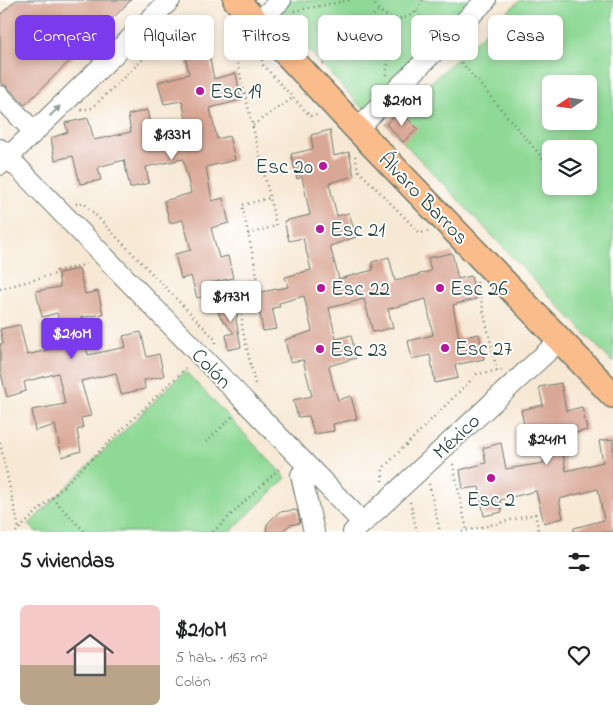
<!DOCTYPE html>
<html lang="es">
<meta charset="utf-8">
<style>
:root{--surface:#fff;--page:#f6f6f6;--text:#202124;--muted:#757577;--line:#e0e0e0;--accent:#7c3aed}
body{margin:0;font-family:"Indie Flower",sans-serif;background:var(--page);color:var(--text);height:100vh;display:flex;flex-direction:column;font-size:19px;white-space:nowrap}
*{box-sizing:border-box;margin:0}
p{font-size:16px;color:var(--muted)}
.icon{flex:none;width:28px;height:28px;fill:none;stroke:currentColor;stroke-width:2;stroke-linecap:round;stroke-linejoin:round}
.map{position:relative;height:532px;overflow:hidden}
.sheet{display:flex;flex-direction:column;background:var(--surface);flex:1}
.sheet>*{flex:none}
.banner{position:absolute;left:15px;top:15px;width:584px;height:45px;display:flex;gap:10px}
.needle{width:32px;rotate:257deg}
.buttons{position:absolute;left:542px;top:75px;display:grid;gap:10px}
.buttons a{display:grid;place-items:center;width:55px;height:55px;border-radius:8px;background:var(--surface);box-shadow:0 2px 8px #0003;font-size:25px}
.price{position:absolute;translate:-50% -42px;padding:0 11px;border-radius:5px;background:#fff;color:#222;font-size:16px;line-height:32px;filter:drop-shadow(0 1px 2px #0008)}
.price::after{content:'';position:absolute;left:50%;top:30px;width:15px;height:11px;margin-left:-8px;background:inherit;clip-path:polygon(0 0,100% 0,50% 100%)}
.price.on{background:var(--accent);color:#fff}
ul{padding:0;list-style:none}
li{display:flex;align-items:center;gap:15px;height:125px;padding:0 20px}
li+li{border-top:1px solid var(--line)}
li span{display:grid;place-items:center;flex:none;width:140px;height:100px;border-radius:8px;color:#555}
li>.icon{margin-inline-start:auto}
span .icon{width:60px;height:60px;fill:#fffc;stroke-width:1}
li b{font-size:21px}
h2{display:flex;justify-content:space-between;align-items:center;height:60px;padding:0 20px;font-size:21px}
.pill{padding:0 18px;border-radius:8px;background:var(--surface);box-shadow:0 2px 8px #0003;font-size:18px;line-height:45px}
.pill.on{background:var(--accent);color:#fff}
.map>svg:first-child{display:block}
.green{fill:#8ed995;stroke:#568b64;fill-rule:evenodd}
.building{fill:#d9a796}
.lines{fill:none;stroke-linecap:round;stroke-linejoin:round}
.minor-casing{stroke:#6b796c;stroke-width:22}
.major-casing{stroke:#6b796c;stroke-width:28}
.path{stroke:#6b796c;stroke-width:2.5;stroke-dasharray:1 4;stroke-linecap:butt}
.minor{stroke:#fff;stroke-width:20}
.major{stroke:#fabc8b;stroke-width:25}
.oneway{fill:#8f9e9a}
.poi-dot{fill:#b5179e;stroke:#fff;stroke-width:2}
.labels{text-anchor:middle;stroke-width:4;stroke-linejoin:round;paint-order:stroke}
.poi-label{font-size:21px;fill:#1f3d34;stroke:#fff;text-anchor:start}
.street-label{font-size:21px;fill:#1f3d34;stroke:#fff}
</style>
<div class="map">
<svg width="613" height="532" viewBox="0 0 613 532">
<rect width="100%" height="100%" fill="#fff"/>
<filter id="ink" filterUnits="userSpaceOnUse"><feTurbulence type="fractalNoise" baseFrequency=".02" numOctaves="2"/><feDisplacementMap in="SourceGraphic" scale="10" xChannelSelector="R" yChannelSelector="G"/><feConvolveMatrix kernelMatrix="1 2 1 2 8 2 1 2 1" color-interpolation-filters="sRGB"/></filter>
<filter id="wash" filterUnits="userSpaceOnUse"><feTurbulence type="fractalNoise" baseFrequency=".0096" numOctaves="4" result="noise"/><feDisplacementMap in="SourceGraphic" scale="20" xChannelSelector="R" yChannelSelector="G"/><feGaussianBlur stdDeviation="1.12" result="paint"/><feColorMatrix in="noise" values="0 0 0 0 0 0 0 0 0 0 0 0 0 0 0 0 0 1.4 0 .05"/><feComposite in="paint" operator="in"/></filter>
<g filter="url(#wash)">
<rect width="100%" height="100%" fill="#f7e8d4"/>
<g class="green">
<polygon points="290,0 472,0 367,109 360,106 283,22 280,15"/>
<path d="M520,0H613V363L386,124ZM551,84H589V121H551ZM551,149H589V186H551Z"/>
<polygon points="185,371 286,478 230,532 36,532 29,524"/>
</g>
<g id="blocks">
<g class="building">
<polygon points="16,0 131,0 25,105 9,88 0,82 0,15"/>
<polygon points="207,45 214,79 236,73 241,100 210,108 217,139 229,136 235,160 206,167 212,201 223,198 229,223 211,228 219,258 228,256 233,278 210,283 213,294 197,298 191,276 181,279 175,254 191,250 183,220 170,223 164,201 191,193 183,159 146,167 149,183 130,188 124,160 98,167 101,180 80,184 73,156 55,160 51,138 68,132 65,123 88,118 94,140 131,132 128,115 147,110 154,142 189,133 182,101 164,104 158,82 189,74 184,51"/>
<polygon points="400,111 418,129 403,142 386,124"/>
<polygon points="330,130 334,156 349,152 354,176 329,183 337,216 349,213 356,237 330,246 339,279 373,270 372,262 389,257 395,281 431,271 428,258 452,253 458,279 471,276 476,299 453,305 459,338 479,334 484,359 455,365 458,378 435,383 430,355 412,359 408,341 433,335 426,299 388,309 393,328 373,332 364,299 329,308 336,339 351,335 356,358 329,366 333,384 338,400 351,396 357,419 333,424 334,431 314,434 309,416 298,417 293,400 312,396 303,360 290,362 285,340 312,331 304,296 279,303 280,307 272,308 277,329 263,331 256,293 288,287 285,277 311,270 303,238 289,241 284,221 310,215 302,177 297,179 291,154 313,149 311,135"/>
<polygon points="79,269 85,294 98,291 103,314 80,318 88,355 126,347 123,336 141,332 147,357 159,354 164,376 144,380 145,389 121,394 116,373 81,381 91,416 81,418 83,428 77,430 81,451 62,457 55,425 35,431 32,410 65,404 58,373 24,382 26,391 7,397 0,370 0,344 3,344 0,329 20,325 27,355 64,346 57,313 42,317 36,291 60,287 58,273"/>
<polygon points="228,301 234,303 239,310 236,320 241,347 228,350 226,335 234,333 220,317 218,310 220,303"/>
<polygon points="561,383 566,411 582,407 587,430 560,437 566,471 603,462 599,441 613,439 613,532 574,532 574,528 604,520 598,489 559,499 563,518 544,523 536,491 500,500 502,512 484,516 479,487 463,489 460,470 486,463 483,448 501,443 506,469 544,463 536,429 525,430 521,410 543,405 539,387"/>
<polygon points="297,510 300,523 290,525 281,532 266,532 267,524 279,512"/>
</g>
</g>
</g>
<g filter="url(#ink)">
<use href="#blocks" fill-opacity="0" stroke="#6b796c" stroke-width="1"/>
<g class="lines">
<g class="minor-casing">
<g id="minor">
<polyline points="257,23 281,0"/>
<polyline points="0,96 34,132"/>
<polyline points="357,129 486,0"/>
<polyline points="0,149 363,523"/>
<polyline points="0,165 170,0"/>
<polyline points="301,475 314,532"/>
<polyline points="353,532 560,340"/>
</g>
</g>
<g class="major-casing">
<polyline id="major" points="236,0 357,129 613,395"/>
</g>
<g class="path">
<path d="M373,0C383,25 413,24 423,0"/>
<polyline points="294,11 350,0"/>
<polyline points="416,12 433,31"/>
<polyline points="227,20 270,198 242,205 258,280 244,283 249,306 242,308 242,327 256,388"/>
<polyline points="261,55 263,65 310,116 318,115"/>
<polyline points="455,55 551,168"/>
<polyline points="323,64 379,10"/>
<polyline points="386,75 395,18"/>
<polyline points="81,110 92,108 172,31 173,21"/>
<polyline points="253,125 293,98"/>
<polyline points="355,156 358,170 420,233 429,231"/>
<polyline points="76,204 84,203 215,339 215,346"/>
<polyline points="248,234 276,226 270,198"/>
<polyline points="477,282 497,371"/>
<polyline points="0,289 55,274 57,271 89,264"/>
<polyline points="206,442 234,415"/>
<polyline points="0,443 19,529"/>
<polyline points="453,464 467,531"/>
<polyline points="382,481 383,468 477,374 502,370"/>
<polyline points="429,484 440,532"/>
<polyline points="52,498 85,532"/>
<polyline points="410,502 417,532"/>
<polyline points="16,532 187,367"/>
<polyline points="213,532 284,464"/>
<polyline points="462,532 535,514 539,532"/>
</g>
<use href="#minor" class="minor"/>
<use href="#major" class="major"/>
</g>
<defs><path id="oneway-solid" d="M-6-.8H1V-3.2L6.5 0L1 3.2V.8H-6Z" transform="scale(1.25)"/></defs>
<use class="oneway" href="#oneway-solid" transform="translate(55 111) rotate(-44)"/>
</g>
<g class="poi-dot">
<circle cx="200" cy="91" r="5"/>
<circle cx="323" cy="166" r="5"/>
<circle cx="320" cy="229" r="5"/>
<circle cx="321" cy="288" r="5"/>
<circle cx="440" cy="288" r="5"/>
<circle cx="445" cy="348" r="5"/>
<circle cx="320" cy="349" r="5"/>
<circle cx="491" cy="478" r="5"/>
</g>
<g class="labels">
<g class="poi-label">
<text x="210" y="98">Esc 19</text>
<text x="313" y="173" text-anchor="end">Esc 20</text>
<text x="330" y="236">Esc 21</text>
<text x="331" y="295">Esc 22</text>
<text x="450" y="295">Esc 26</text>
<text x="455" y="355">Esc 27</text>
<text x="330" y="356">Esc 23</text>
<text x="491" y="506" text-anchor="middle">Esc 2</text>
</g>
<g class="street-label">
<text transform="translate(424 198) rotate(46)" y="7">Álvaro Barros</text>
<text transform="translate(212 368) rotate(46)" y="7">Colón</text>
<text transform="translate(456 436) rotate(-43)" y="7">México</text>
</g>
</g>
</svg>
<div class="buttons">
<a><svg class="needle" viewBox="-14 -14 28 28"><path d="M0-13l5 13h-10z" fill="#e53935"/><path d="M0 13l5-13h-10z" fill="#757577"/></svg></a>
<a><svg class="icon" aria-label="layers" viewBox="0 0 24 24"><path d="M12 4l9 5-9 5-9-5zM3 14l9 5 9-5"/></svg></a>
</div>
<b class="price" style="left:402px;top:127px">$210M</b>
<b class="price" style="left:172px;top:161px">$133M</b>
<b class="price" style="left:231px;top:323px">$173M</b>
<b class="price on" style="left:72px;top:360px">$210M</b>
<b class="price" style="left:547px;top:466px">$241M</b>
<div class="banner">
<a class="pill on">Comprar</a>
<a class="pill">Alquilar</a>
<a class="pill">Filtros</a>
<a class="pill">Nuevo</a>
<a class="pill">Piso</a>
<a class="pill">Casa</a>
</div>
</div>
<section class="sheet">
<h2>5 viviendas<svg class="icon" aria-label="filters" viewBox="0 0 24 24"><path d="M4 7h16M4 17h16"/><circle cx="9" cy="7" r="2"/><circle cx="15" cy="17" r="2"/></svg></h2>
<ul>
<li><span style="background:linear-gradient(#f6c9c9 60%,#b9a48a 0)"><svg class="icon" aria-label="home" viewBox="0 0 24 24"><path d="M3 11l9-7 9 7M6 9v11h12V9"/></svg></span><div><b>$210M</b><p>5 hab. · 163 m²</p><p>Colón</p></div><svg class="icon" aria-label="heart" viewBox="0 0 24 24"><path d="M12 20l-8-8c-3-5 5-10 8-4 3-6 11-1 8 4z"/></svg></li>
</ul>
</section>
